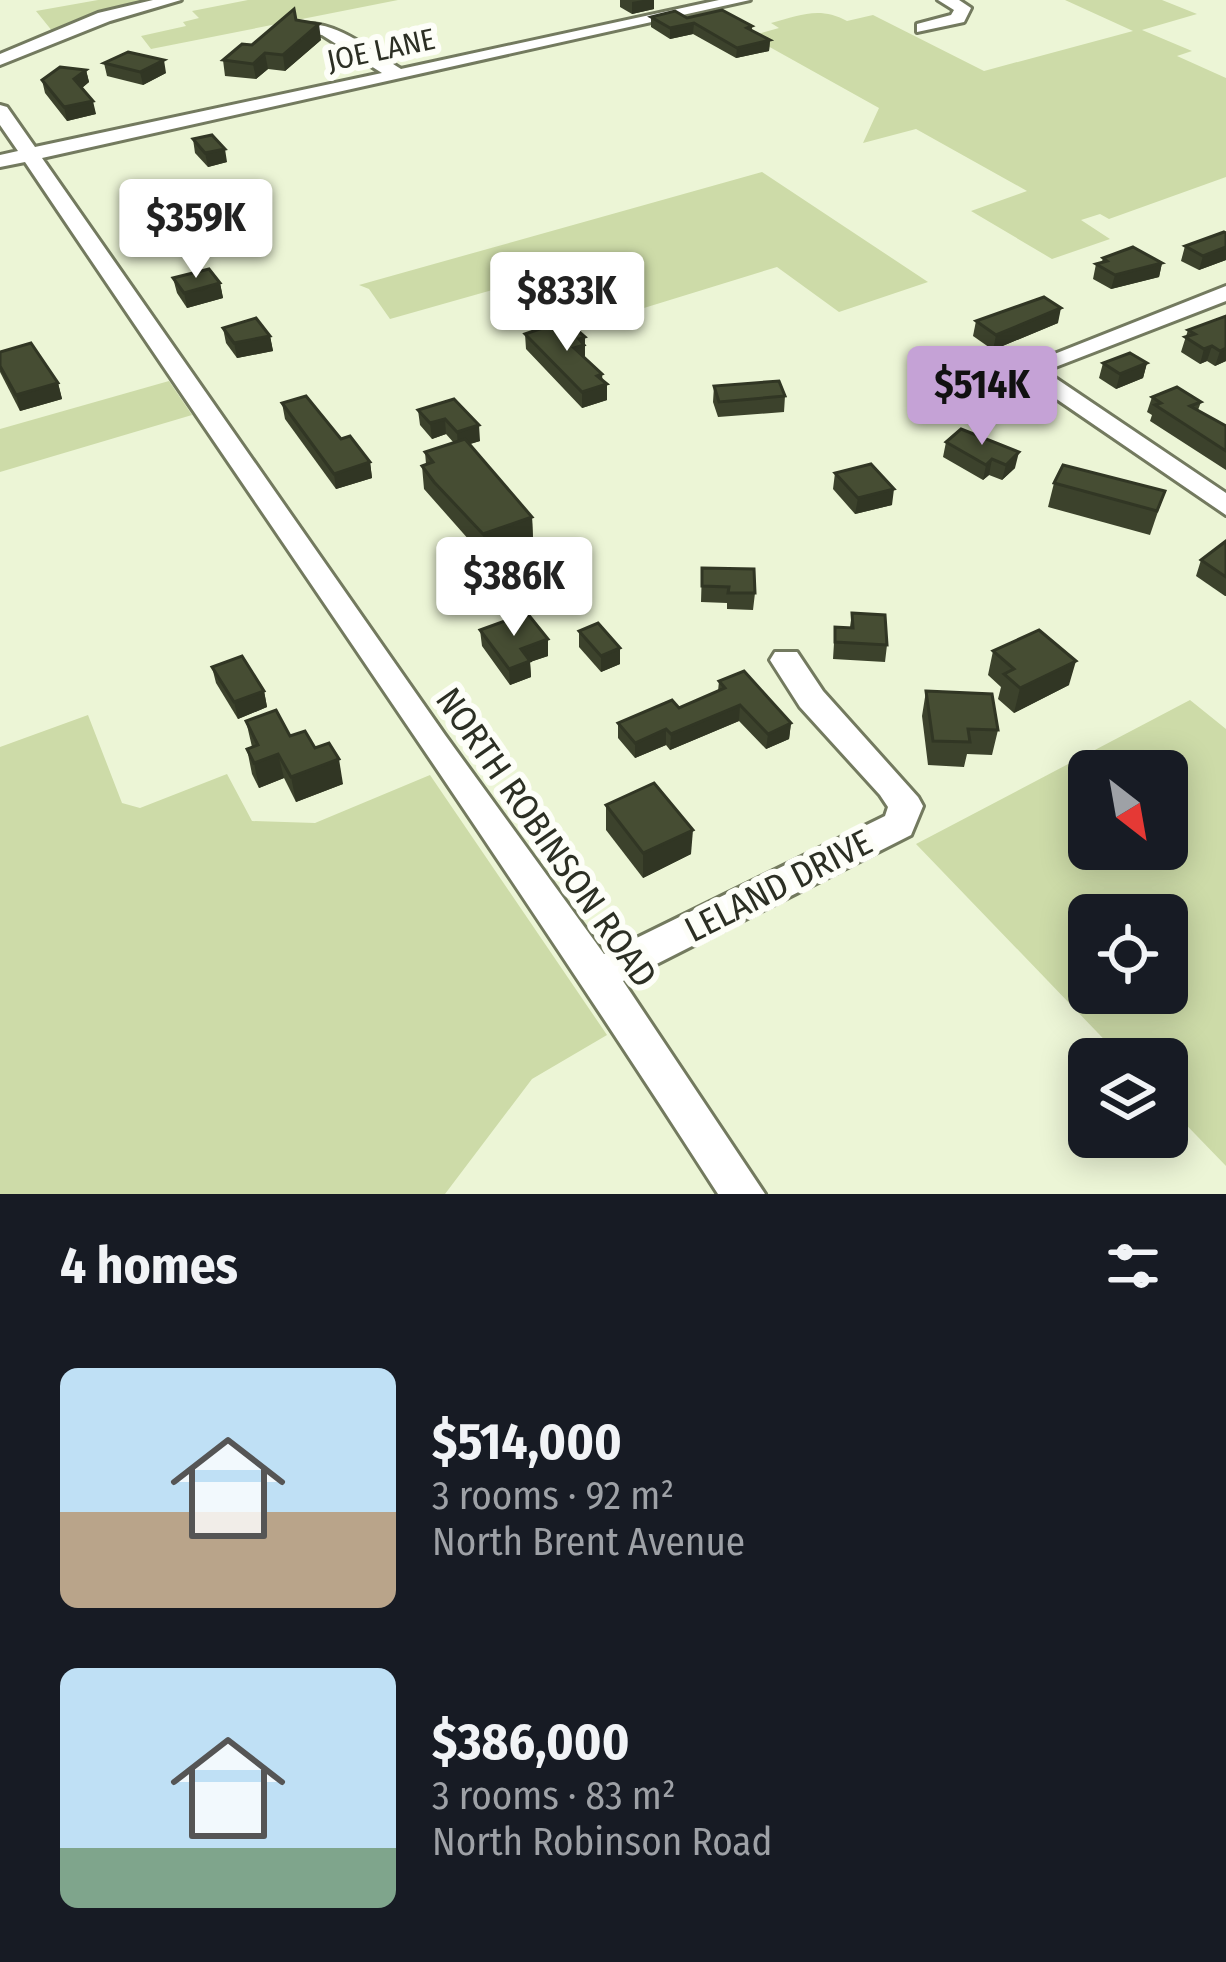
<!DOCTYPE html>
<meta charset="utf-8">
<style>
:root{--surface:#171b24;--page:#20242c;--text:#f1f3f6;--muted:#9ea1a6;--accent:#c5a2d6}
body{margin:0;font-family:"Fira Sans Condensed",sans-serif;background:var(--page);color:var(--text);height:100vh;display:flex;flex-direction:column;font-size:45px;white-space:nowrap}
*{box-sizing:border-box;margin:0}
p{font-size:39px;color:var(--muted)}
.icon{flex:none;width:66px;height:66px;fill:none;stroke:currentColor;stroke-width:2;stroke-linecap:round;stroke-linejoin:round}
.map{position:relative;height:1194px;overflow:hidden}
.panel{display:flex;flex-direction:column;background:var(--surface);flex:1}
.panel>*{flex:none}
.needle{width:78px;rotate:149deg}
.tools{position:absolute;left:1068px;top:750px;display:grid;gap:24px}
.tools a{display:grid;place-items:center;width:120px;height:120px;border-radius:18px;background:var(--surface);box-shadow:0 6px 30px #0003;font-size:60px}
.price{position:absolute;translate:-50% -102px;padding:0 27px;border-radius:12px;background:#fff;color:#222;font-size:39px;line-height:78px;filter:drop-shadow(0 3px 6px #0008)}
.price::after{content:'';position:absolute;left:50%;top:72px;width:36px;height:27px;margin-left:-18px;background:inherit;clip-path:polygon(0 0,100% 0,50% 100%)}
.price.on{background:var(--accent);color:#111}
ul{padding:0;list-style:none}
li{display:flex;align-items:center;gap:36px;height:300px;padding:0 60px}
li span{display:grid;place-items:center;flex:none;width:336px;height:240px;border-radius:18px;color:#555}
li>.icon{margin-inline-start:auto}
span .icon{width:144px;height:144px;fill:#fffc;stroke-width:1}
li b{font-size:51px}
h2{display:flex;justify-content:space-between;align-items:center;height:144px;padding:0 60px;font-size:51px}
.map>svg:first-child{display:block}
.green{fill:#cddba8;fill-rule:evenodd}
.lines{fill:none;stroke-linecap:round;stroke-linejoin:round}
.minor-casing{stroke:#737a5f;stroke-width:6}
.minor{fill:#fff;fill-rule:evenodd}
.wall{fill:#3c422c}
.shaded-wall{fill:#313624}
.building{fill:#464d33;stroke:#313624;stroke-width:3}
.labels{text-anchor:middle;stroke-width:12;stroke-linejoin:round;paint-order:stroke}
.far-street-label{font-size:30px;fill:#2c2f24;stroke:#fdfef8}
.street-label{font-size:36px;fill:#2c2f24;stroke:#fdfef8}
</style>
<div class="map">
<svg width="1226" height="1194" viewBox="0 0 1226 1194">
<rect width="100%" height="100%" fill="#ecf5d6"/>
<g class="green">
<polygon points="98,0 161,0 94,15 53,32 36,11"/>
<polygon points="248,0 398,0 151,49 141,36 186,26 183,22 199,18 192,11"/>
<path d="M1065,0H1162L1197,14L1142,30L1192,51L1177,56L1226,78V177L1109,219L1100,214L1081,220L1110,239L1052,259L971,211L1027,191L916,129L863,143L879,108L750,36L779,28L771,23C800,15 820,6 847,21L873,15L984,71L1133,31Z"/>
<polygon points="762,172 928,282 839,312 777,267 605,320 549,274 390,319 369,289 359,285"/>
<polygon points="169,381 192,415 0,472 0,429"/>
<path d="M1190,700L1226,729V1166L1167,1105V1059H1123L916,844ZM1089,771H1167V849H1089ZM1089,915H1167V993H1089Z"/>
<polygon points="88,715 122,803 140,808 227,774 252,821 315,823 430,775 607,1035 532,1079 445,1194 0,1194 0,747"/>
</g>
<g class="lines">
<g class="minor-casing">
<g id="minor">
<polygon points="153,0 181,0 110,21 0,65 0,54 98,13"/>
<path d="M719,0H750L42,158L445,735L604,954L885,816L888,807L880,795L800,707L770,660L775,652H797L823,691L918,797L923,806L911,835L623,981L765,1194H718C494,846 256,506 25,162L0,167V155L18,151L0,125V105L7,107L35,147L382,73L322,35L301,32V24C338,21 370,50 401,69Z"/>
<polygon points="938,0 959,0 971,8 964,22 917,32 917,24 951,15 954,10"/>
<polygon points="1226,286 1226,301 1045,371 1226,493 1226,515 1014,370"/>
</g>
</g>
<use href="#minor" class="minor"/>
</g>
<g class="wall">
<polygon points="620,0 654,0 654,9 632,14 620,7"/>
<polygon points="651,17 752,26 752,30 770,40 769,51 736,58 693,34 670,39 651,27"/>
<polygon points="296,20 321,40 285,71 268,69 256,79 225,76 223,60"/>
<polygon points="104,63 166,73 143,85 107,76"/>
<polygon points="86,70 89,82 82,88 96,114 67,121 45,93 42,80"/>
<polygon points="193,139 227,162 208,167 195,153"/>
<polygon points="1226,233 1226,260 1199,270 1181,261 1185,246"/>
<polygon points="1103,258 1162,263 1159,277 1111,289 1093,279 1096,264 1102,262"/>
<polygon points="173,278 220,283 223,298 187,308 177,293"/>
<polygon points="1226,316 1226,361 1215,366 1207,361 1200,364 1181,352 1188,330"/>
<polygon points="976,321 1058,323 993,350 973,336"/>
<polygon points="223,328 270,336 273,351 237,358 226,343"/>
<polygon points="525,334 585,337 585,358 607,384 607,400 582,408 526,349"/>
<polygon points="0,352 58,383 62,399 20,411 0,372"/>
<polygon points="1103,363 1147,363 1143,378 1116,389 1099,378"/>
<polygon points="714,386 785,396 784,412 718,417 713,402"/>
<polygon points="1152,397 1201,402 1198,410 1226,426 1226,470 1150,421 1152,415 1147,412"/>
<polygon points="454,399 480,441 469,444 532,517 533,540 485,558 424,489 422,466 426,464 425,452 454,443 446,434 432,439 420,425 418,410"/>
<polygon points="282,403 341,439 370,462 372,478 336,489 285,419"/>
<polygon points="946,442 1015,468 1002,480 989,475 983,480 943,457"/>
<polygon points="835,473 892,505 855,514 833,489"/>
<polygon points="1054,483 1165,491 1150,535 1048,507"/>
<polygon points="1226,541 1226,596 1225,596 1196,576 1201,560"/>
<polygon points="702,568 755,593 753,610 727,609 727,603 701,602"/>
<polygon points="852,613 887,645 885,662 833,659 835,627 850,627"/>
<polygon points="480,630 548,639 548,656 530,662 531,677 510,685 482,646"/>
<polygon points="579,631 620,664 601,672 579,647"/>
<polygon points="993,651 1069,685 1014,713 998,699 1001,687 988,675"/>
<polygon points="212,667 264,691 267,707 238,719 216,683"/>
<polygon points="719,681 791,723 789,739 766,749 739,721 670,750 666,745 635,758 618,738 618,723 679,708 718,691"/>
<polygon points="926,691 998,730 992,755 967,754 964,767 928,765 922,716"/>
<polygon points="246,721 290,736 315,748 343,784 296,802 284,778 259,788 252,774 247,749 252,747"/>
<polygon points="606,805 691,854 643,878 606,830"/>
</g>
<g class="shaded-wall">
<polygon points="643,0 654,0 654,9 632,14 632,2"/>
<polygon points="694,23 693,34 670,39 670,28"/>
<polygon points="319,24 321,40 285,71 283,55"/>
<polygon points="770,40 769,51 736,58 737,48"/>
<polygon points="265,53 268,69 256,79 253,64"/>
<polygon points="164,60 166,73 143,85 140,72"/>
<polygon points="86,70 89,82 77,92 74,79"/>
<polygon points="93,101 96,114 67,121 64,107"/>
<polygon points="225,149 227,162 208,167 205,153"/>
<polygon points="1226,247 1226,260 1199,270 1203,256"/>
<polygon points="1162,263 1159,277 1111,289 1115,275"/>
<polygon points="220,283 223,298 187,308 184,293"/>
<polygon points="1061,308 1058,323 993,350 996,335"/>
<polygon points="270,336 273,351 237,358 234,343"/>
<polygon points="585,337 585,360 574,348 579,339"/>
<polygon points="1212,346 1207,361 1200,364 1204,349"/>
<polygon points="1226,348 1226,361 1215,366 1220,351"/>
<polygon points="1147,363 1143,378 1116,389 1120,374"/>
<polygon points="602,374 603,386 607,384 607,400 582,408 582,392 597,376"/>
<polygon points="58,383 62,399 20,411 16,395"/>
<polygon points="445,419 446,434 432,439 430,423"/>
<polygon points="479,425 480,441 458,448 457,432"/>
<polygon points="1019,452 1015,468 1002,480 1006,465"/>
<polygon points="992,459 989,475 983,480 986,465"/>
<polygon points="370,462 372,478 336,489 334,474"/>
<polygon points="894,489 892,505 855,514 858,498"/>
<polygon points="532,517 533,540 485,558 483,534"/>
<polygon points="548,639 548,656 530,662 531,677 510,685 509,669 521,649"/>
<polygon points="620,648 620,664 601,672 601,656"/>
<polygon points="1076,661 1069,685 1014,713 1020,688"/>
<polygon points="264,691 267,707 238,719 234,702"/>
<polygon points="740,705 739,721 670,750 671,734"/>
<polygon points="791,723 789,739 766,749 768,734"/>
<polygon points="666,729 666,745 635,758 635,743"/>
<polygon points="278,754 284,778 259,788 254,763"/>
<polygon points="339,759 343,784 296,802 291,777"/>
<polygon points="693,830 691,854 643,878 643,853"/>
</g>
<g class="building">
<polygon points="294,9 296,20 319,24 283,55 265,53 253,64 223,60 242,44 252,45"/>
<polygon points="722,10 752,26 747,28 770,40 737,48 694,23 670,28 651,17 675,11 687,18"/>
<polygon points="128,52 164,60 140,72 104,63"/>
<polygon points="60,67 86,70 74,79 93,101 64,107 42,80"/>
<polygon points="212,135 225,149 205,153 193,139"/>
<polygon points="1224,232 1226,233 1226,247 1203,256 1185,246"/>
<polygon points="1133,247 1162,263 1115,275 1096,264 1107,261 1103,258"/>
<polygon points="209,269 220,283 184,293 173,278"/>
<polygon points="1044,297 1061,308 996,335 976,321"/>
<polygon points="1226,316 1226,348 1220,351 1212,346 1204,349 1185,337 1195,334 1188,330"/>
<polygon points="256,318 270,336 234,343 223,328"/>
<polygon points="566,320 585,337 579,339 584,345 574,348 602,374 597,376 607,384 582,392 525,334"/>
<polygon points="31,343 58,383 16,395 0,366 0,352"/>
<polygon points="1130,353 1147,363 1120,374 1103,363"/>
<polygon points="779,381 785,396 719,402 714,386"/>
<polygon points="1177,387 1201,402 1190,406 1226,426 1226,451 1155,405 1161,403 1152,397"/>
<polygon points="306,396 341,439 350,436 370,462 334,474 282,403"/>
<polygon points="454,399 479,425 457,432 445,419 430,423 418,410"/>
<polygon points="961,429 1019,452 1006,465 992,459 986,465 946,442"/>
<polygon points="465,439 532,517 483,534 434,482 422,466 433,462 425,452"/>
<polygon points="871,464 894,489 858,498 835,473"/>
<polygon points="1063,465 1165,491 1157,511 1054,483"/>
<polygon points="1226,541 1226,577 1201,560"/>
<polygon points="702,568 754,569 755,593 728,593 729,587 702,586"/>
<polygon points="527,613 548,639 521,649 530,661 509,669 480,630"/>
<polygon points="852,613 885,615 887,645 835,642 835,627 853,628"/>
<polygon points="598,623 620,648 601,656 579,631"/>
<polygon points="1039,630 1076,661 1020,688 1004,674 1014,669 993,651"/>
<polygon points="242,656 264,691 234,702 212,667"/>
<polygon points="744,671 791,723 768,734 740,705 671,734 666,729 635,743 618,723 672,700 679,708 725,688 719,681"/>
<polygon points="926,691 992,694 998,730 968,729 970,742 933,741"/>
<polygon points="276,710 290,736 305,731 315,748 329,743 339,759 291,777 278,754 254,763 247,749 258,745 246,721"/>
<polygon points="654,783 693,830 643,853 606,805"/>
</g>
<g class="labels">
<g class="far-street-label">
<text transform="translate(381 50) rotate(-12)" y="10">JOE LANE</text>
</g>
<g class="street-label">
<text transform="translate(547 837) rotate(55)" y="13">NORTH ROBINSON ROAD</text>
<text transform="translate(778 885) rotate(-27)" y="13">LELAND DRIVE</text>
</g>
</g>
</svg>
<div class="tools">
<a><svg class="needle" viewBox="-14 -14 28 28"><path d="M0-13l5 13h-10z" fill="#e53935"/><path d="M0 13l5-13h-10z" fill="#9ea1a6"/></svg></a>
<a><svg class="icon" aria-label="locate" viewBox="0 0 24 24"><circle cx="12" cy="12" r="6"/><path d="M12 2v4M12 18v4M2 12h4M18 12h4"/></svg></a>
<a><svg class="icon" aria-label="layers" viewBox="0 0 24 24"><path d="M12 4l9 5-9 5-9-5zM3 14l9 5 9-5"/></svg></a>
</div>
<b class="price" style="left:196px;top:281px">$359K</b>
<b class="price" style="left:567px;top:354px">$833K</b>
<b class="price on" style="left:982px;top:448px">$514K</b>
<b class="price" style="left:514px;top:639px">$386K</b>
</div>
<section class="panel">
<h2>4 homes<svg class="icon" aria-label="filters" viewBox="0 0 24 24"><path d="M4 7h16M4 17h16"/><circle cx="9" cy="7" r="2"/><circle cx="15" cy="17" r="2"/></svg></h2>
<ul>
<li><span style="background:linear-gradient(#bfe0f5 60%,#b9a48a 0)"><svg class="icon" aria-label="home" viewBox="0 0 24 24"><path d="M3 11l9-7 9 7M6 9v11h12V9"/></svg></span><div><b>$514,000</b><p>3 rooms · 92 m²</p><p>North Brent Avenue</p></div></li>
<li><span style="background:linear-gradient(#bfe0f5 75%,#7fa58c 0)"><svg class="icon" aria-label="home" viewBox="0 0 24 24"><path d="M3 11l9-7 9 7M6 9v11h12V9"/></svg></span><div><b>$386,000</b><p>3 rooms · 83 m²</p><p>North Robinson Road</p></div></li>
</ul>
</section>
